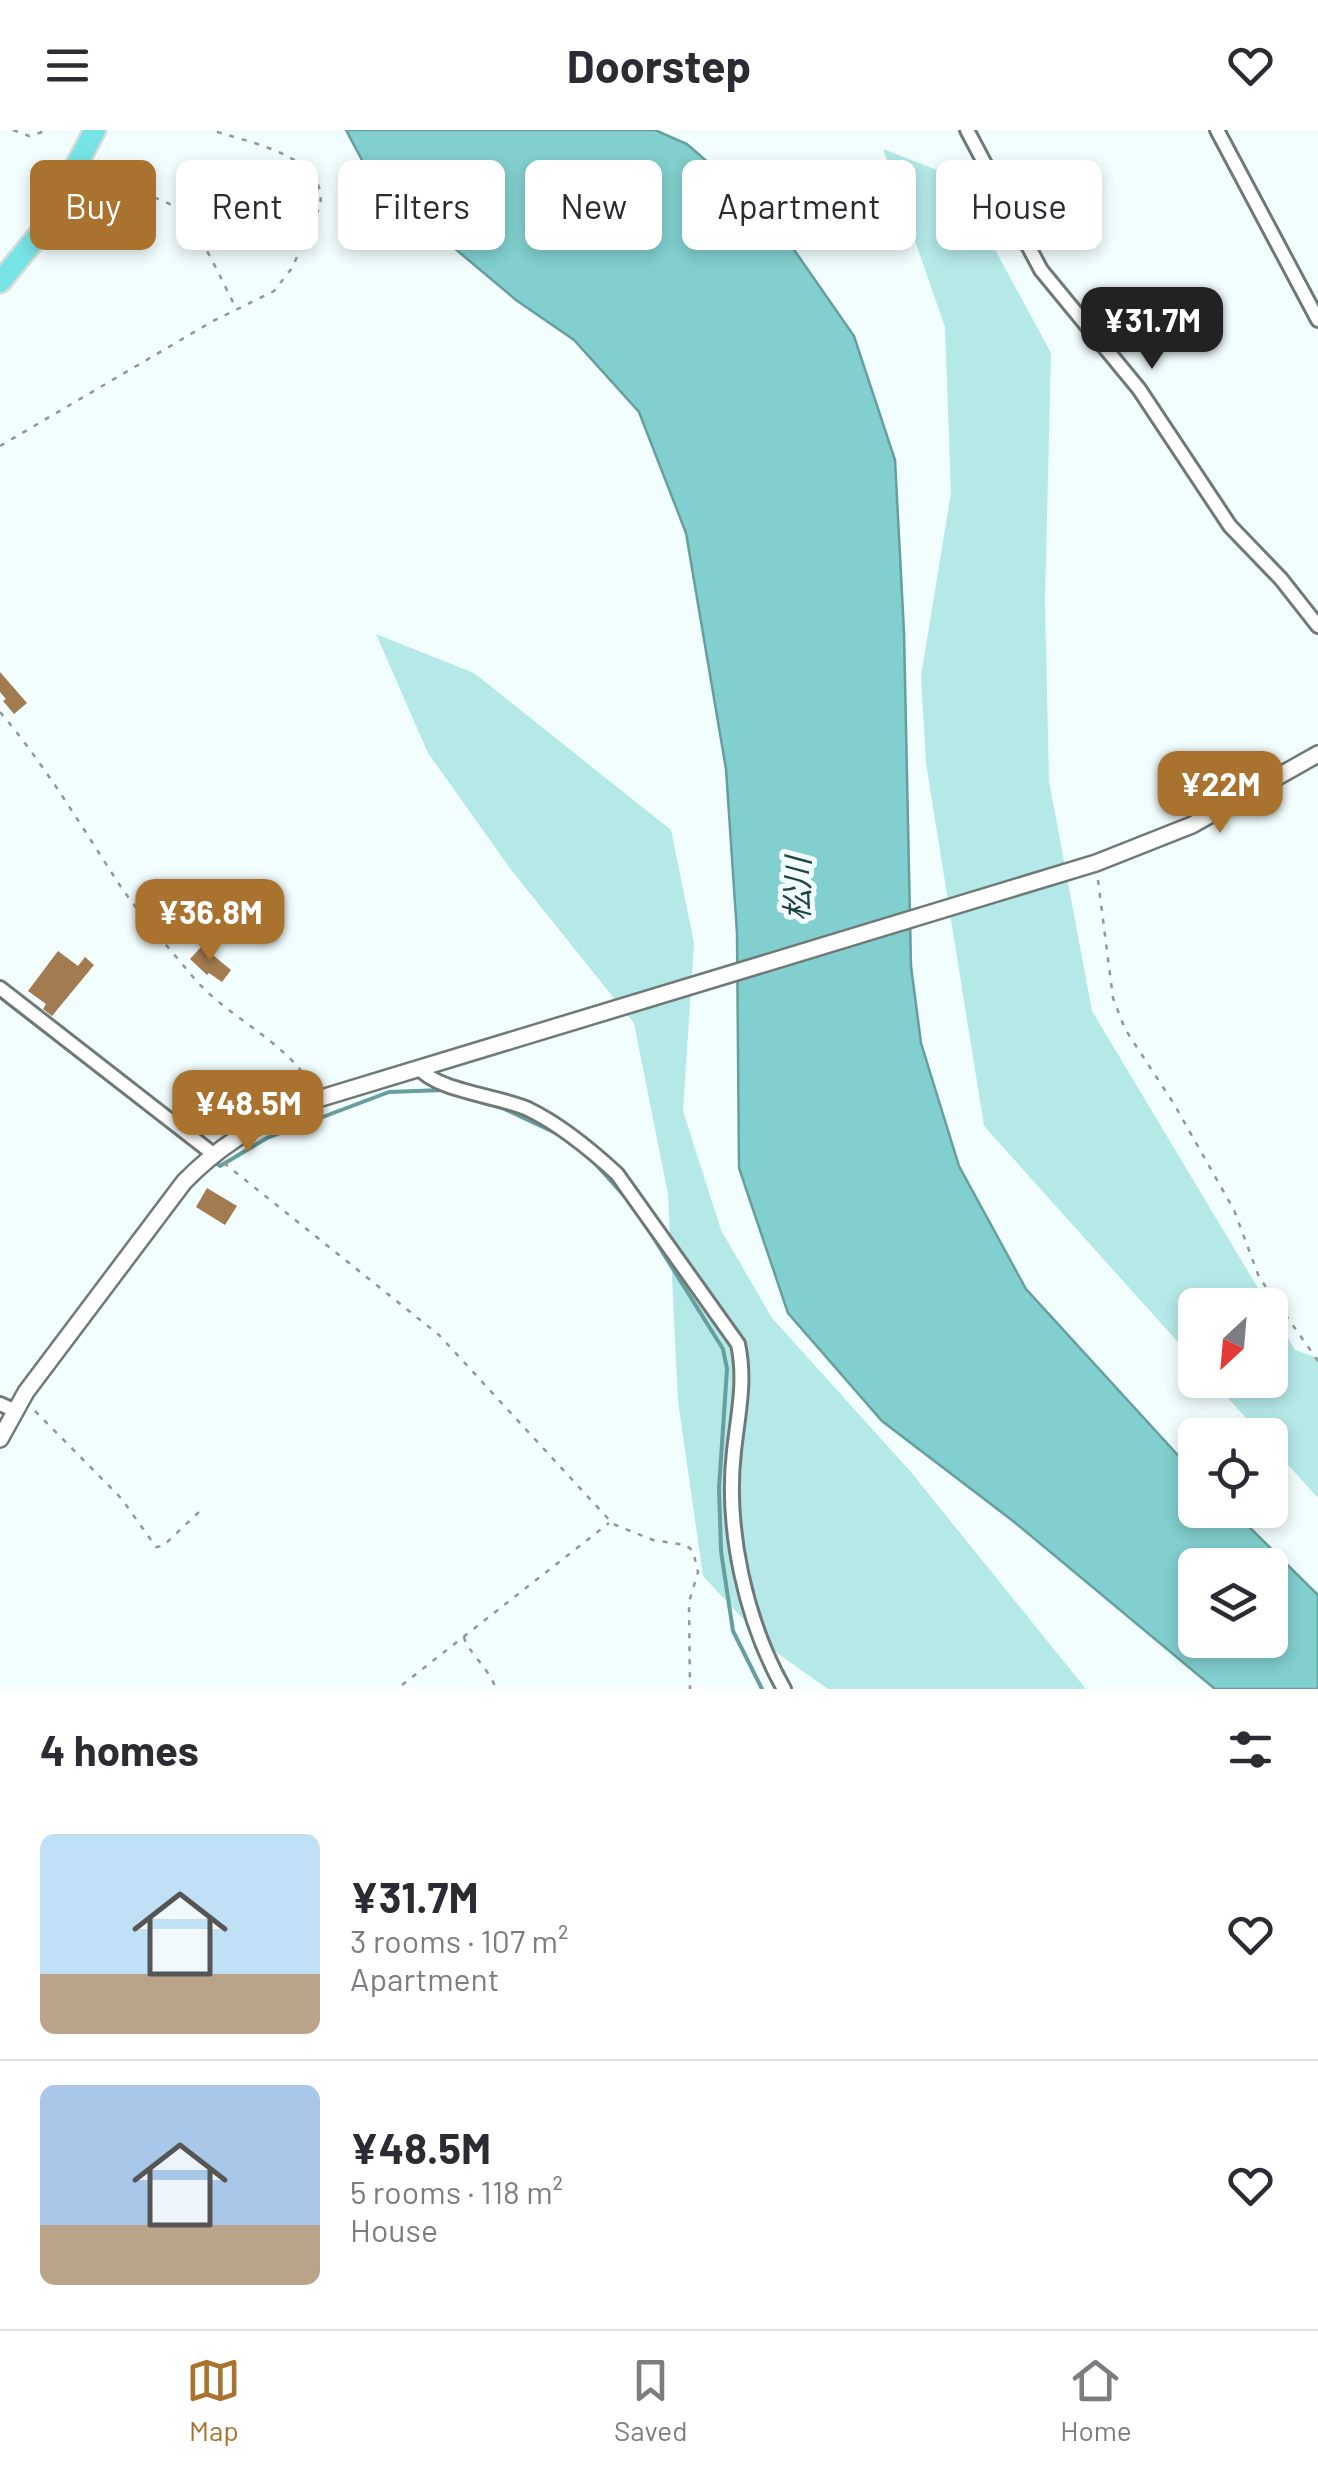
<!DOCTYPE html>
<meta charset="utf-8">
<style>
:root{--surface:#fff;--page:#f2f2f3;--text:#2b2b33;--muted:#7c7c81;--line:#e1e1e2;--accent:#aa722f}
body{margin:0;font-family:Barlow,"Noto Sans JP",sans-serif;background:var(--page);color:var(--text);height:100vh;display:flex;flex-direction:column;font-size:38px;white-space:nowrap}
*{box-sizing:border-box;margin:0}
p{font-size:32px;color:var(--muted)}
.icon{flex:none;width:55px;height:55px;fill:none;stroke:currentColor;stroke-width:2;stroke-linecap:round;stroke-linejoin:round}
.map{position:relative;height:1559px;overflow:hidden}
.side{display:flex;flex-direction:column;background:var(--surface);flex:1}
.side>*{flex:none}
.top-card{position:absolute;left:30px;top:30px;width:1260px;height:90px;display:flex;gap:20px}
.needle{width:65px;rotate:206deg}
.controls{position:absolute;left:1178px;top:1158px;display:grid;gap:20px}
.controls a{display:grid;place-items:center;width:110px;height:110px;border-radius:15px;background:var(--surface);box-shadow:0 5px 15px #0003;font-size:50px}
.price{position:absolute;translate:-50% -85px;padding:0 22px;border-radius:20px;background:var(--accent);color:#fff;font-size:32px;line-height:65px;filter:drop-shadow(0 2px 5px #0008)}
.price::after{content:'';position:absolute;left:50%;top:60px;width:30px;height:22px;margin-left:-15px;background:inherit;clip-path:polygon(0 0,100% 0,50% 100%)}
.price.on{background:#222;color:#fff}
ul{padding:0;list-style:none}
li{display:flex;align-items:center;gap:30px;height:250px;padding:0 40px}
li+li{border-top:2px solid var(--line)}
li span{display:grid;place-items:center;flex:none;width:280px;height:200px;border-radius:15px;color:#555}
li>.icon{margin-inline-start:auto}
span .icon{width:120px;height:120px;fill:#fffc;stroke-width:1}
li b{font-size:42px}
h2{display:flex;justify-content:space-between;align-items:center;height:120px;padding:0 40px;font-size:42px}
.pill{padding:0 35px;border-radius:15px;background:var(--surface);box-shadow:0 5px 15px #0003;font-size:35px;line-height:90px}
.pill.on{background:var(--accent);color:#fff}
header{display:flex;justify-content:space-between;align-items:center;height:130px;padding:0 40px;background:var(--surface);font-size:45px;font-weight:700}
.tab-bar{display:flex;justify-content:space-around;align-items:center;height:140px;border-top:2px solid var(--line);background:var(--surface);font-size:28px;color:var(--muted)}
.tab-bar a{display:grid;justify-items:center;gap:5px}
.tab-bar .on{color:var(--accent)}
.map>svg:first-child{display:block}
.green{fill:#b4e9e8}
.water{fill:#81cfce;stroke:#679e9e;stroke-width:2.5;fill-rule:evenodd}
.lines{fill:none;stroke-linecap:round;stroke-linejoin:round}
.stream{stroke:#679e9e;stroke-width:4}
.building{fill:#a37b50}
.minor-casing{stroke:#6f7978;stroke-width:18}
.tertiary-casing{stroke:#6f7978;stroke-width:20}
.primary-casing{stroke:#d8d9d9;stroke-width:25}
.path{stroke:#909797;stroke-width:2.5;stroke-dasharray:5 8;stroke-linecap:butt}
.minor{stroke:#fff;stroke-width:12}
.tertiary{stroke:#fff;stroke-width:15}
.primary{stroke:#76e4e4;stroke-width:20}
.labels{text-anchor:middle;stroke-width:10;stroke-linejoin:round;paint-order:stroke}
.water-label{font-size:32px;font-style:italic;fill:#1e4443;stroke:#f2fdfd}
</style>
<header><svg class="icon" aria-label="menu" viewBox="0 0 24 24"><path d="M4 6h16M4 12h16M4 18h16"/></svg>Doorstep<svg class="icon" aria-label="heart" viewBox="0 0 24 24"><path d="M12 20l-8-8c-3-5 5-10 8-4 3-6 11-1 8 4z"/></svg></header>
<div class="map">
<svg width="1318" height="1559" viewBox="0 0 1318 1559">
<rect width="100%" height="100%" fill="#f2fdfd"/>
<g class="green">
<polygon points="883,19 968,52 992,114 1051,223 1045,472 1049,651 1092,881 1268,1175 1195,1175 1195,1231 984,996 926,633 921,546 951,363 945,197"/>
<polygon points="376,504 474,543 671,700 694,813 683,981 721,1100 772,1188 910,1341 1086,1559 828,1559 770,1518 703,1446 678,1271 668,1064 634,893 512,741 428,623"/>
<polygon points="1270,1178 1295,1220 1318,1228 1318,1368 1270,1315 1270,1305 1261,1305 1212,1250 1270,1250"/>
</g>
<path class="water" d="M346,0H655L687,14L772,88L854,206L895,330L904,502L911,836L921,913L959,1036L1026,1159L1195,1344V1380H1232L1318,1465V1559H1215L1013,1391L882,1291L788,1183L739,1038L737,803L726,639L686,403L639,282L574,210L516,170L372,49ZM1195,1435H1270V1510H1195Z"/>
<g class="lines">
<g class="stream">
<polyline points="0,867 204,1025"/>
<polyline points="496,975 560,1005"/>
<polyline points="591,1029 628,1070"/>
<polyline points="212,1030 220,1036 267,1008 389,962 444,960"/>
<polyline points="640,1086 723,1219 727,1239 719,1358 721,1421 733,1501 762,1559"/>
</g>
</g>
<g class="building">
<polygon points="0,542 27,573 14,584 3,571 6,569 0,562"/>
<polygon points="202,816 231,840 222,852 209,843 207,845 190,829"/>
<polygon points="58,821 78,836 85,827 94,835 52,886 43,879 46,874 28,861"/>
<polygon points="207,1058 237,1076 225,1095 196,1077"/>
</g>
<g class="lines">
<g class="minor-casing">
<g id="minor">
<polyline points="967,0 1041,140 1139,259 1230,396 1281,449 1318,496"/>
<polyline points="1217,0 1318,190"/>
<polyline points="0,858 212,1023"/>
<path d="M419,938C437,961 499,966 528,979C561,995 590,1019 617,1044L738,1214C746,1251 738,1284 734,1321C725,1399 746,1492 784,1559"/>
<polyline points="0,1274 16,1281"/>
</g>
</g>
<g class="tertiary-casing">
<path id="tertiary" d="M0,1309L26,1262L184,1052C218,1017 252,997 295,976L1096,733L1192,695L1318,624"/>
</g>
<g class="primary-casing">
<polyline id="primary" points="0,152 41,102 95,0"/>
</g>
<g class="path">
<polyline points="13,0 29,6 49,0"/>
<path d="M108,45C126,64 151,63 173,76C196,90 222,152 236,178"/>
<path d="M0,316L213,191L274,161L292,138L320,76C329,26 247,12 211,0"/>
<path d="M0,582C45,635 80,694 117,751C139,784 168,817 193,847C228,888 281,908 311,954"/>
<polyline points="1098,750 1113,868 1125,899 1174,974 1234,1080 1259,1147 1318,1231"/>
<polyline points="224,1033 439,1205 613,1394 653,1410 686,1415 693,1421 698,1442 689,1472 690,1559"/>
<polyline points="35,1281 121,1368 156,1417 163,1416 200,1381"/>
<path d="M464,1507C467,1521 489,1538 496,1559"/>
<polyline points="402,1555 609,1393"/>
</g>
<use href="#minor" class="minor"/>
<use href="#tertiary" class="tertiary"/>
<use href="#primary" class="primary"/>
</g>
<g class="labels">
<g class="water-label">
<text transform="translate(798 759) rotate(-89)" y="11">松川</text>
</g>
</g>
</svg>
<div class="controls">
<a><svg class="needle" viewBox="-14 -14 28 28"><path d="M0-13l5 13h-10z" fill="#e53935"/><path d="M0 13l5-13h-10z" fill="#7c7c81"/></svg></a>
<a><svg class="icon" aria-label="locate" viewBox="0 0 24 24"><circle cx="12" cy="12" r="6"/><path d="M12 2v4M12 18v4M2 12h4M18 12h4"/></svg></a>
<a><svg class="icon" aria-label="layers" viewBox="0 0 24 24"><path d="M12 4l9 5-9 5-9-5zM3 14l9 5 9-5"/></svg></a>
</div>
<b class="price on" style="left:1152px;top:242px">¥31.7M</b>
<b class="price" style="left:1220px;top:706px">¥22M</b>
<b class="price" style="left:210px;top:834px">¥36.8M</b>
<b class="price" style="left:248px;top:1025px">¥48.5M</b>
<div class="top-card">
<a class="pill on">Buy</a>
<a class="pill">Rent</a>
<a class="pill">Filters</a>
<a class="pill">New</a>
<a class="pill">Apartment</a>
<a class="pill">House</a>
</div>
</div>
<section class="side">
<h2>4 homes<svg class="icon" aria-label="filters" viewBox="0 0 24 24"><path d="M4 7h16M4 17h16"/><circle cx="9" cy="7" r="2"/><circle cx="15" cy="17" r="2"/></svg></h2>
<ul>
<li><span style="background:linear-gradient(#bfe0f5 70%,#b9a48a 0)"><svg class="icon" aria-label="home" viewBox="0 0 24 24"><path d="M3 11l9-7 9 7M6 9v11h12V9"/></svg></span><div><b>¥31.7M</b><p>3 rooms · 107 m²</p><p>Apartment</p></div><svg class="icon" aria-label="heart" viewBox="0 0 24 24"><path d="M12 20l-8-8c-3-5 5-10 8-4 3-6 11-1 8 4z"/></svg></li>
<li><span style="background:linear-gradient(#a9c7e8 70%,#b9a48a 0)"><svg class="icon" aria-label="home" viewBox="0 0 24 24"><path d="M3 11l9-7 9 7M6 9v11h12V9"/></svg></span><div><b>¥48.5M</b><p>5 rooms · 118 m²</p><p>House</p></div><svg class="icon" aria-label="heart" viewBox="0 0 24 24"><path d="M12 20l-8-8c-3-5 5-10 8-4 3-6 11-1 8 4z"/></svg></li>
</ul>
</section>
<nav class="tab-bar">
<a class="on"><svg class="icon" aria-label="map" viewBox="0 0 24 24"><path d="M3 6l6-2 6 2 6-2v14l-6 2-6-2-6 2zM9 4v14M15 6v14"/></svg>Map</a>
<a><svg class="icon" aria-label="saved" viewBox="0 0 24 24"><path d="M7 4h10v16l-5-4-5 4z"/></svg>Saved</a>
<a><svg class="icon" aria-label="home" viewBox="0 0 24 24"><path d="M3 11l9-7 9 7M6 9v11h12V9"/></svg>Home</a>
</nav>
